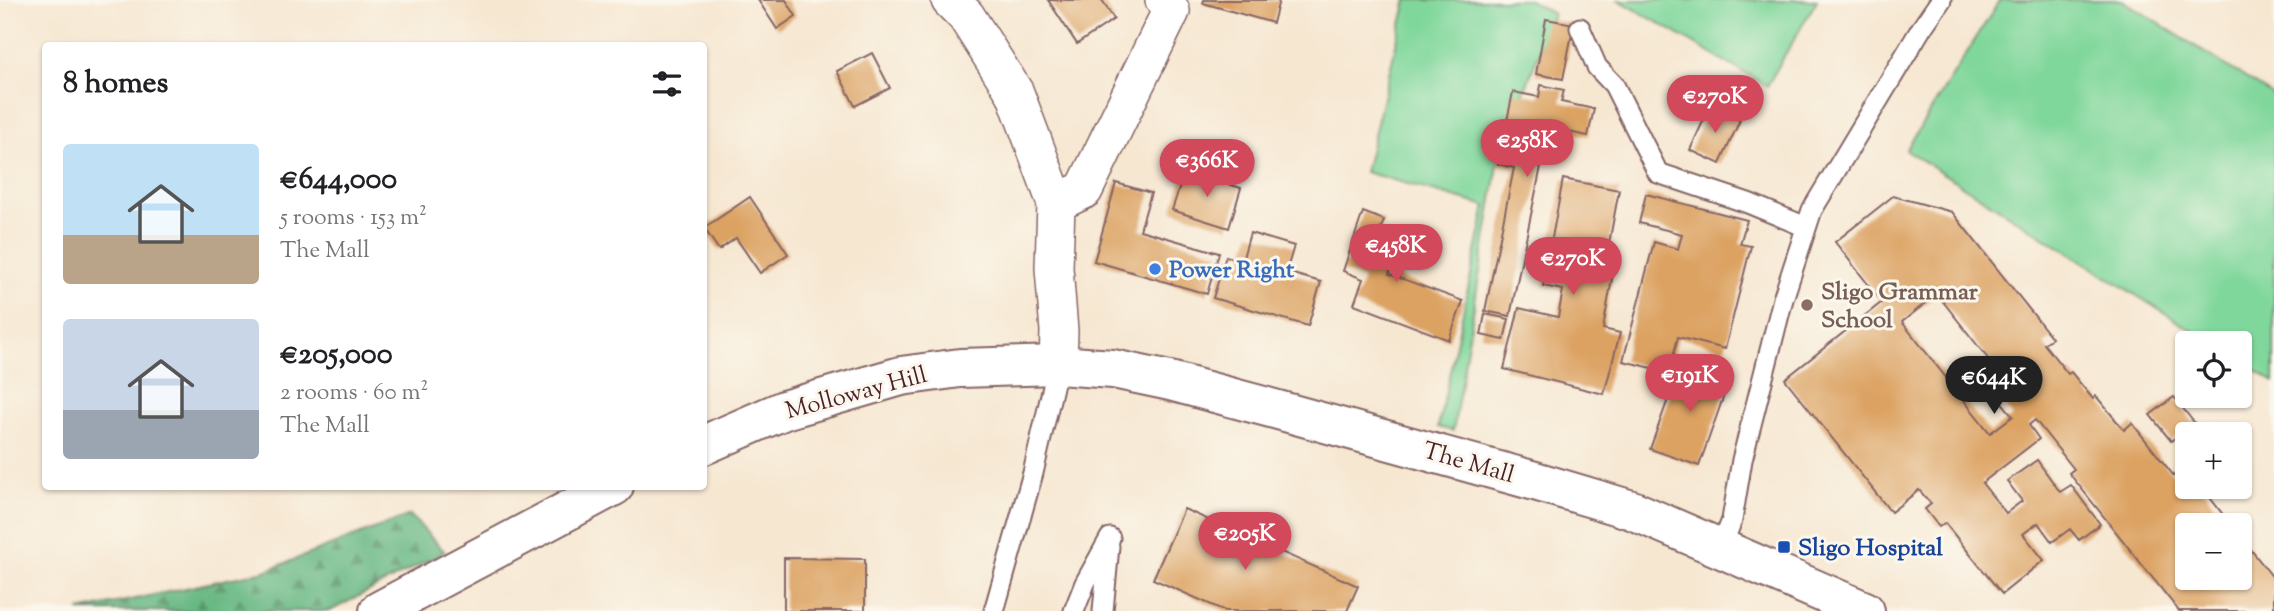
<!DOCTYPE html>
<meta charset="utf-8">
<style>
:root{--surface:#fff;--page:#f2f2f2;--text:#202124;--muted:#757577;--accent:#d1495b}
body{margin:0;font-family:"Sorts Mill Goudy",serif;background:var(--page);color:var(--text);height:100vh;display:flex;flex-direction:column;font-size:26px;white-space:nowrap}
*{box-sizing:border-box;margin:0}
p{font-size:23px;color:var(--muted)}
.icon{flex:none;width:38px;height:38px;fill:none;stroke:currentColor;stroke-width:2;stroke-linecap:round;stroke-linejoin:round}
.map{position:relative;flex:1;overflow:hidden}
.panel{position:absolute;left:42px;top:42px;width:665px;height:448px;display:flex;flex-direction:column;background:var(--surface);border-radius:7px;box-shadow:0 2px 5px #0004}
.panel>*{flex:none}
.buttons{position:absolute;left:2175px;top:331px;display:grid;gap:14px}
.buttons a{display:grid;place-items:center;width:77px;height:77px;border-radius:7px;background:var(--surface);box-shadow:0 2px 5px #0004;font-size:35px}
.price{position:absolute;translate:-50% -60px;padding:0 16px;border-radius:24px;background:var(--accent);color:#fff;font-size:23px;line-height:46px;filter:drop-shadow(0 2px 4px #0008)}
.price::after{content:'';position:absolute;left:50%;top:42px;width:21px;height:16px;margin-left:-10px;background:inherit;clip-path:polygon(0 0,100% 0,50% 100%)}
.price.selected{background:#222;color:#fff}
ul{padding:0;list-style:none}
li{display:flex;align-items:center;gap:21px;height:175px;padding:0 21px}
li span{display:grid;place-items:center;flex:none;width:196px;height:140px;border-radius:7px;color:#555}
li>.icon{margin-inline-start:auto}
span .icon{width:84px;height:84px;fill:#fffc;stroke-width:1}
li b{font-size:30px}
h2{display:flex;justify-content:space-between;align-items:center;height:84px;padding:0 21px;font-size:30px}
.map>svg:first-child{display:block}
.forest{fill:url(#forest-firs);stroke:#596c57;stroke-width:2}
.garden{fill:#80d79b;stroke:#657b63;stroke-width:2}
.building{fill:#dca262;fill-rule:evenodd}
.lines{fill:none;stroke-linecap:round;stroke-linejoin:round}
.lane-casing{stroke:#866565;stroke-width:23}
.street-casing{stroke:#866565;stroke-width:40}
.secondary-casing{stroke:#866565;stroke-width:42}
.lane{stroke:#fff;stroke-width:19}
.street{stroke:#fff;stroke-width:37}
.secondary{stroke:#fff;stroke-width:38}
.shop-dot{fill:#3f7fe0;stroke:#fbf7ec;stroke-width:2.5}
.education-dot{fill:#8d6e63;stroke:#fbf7ec;stroke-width:2.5}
.transit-dot{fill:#1a4fb4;stroke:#fbf7ec;stroke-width:2.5}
.labels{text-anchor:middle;stroke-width:6;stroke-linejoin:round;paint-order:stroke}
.shop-label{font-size:24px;font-weight:bold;fill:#366cbe;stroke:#fbf7ec;text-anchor:start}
.education-label{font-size:24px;font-weight:bold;fill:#785e54;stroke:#fbf7ec;text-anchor:start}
.street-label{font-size:24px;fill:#4a1f2b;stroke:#fbf7ec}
.transit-label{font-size:24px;font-weight:bold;fill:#164399;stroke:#fbf7ec;text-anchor:start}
</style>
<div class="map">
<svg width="2274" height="611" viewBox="0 0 2274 611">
<defs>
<pattern id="forest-firs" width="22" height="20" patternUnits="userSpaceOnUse" patternTransform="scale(1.75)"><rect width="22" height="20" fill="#68b883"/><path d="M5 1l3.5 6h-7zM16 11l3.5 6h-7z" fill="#58956b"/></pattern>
</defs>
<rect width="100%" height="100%" fill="#fbf7ec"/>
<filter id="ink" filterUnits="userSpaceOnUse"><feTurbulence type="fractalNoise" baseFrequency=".0143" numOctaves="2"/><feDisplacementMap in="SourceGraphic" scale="14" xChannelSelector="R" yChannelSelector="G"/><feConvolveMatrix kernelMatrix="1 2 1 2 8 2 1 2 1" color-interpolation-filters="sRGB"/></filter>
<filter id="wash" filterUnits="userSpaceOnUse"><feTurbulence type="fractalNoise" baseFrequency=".00686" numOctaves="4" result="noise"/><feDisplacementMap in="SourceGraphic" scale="28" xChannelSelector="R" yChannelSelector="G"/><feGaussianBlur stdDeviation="1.57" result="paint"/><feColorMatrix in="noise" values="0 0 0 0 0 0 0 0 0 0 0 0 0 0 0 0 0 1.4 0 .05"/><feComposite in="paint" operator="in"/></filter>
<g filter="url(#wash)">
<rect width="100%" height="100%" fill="#f6e7d1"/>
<polygon class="forest" points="410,515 445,552 330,611 79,611 265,571"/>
<g class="garden">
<polygon points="1407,0 1529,0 1553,14 1498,164 1453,431 1438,427 1486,206 1365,172"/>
<polygon points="1619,0 1817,0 1767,86"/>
<polygon points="2000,0 2122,0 2274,96 2274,382 2240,361 2240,343 2212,343 1906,150"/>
</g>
<g id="blocks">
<g class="building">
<polygon points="758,0 786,0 796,16 777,29"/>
<polygon points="1048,0 1102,0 1114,19 1077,44"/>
<polygon points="1204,0 1279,0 1273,23 1203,3"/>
<polygon points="1546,19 1574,24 1563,79 1536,74"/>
<polygon points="872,53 890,88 855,106 837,71"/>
<polygon points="1541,85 1564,90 1561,102 1594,109 1588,136 1549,128 1510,316 1485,311 1514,168 1498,164 1513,92 1539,97"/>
<polygon points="1710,106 1740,120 1720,164 1690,150"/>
<polygon points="1185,171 1241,188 1229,228 1172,210"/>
<polygon points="1563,179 1619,190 1606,260 1615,262 1603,329 1620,333 1604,394 1504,369 1519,308 1558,317 1563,290 1543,286"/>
<polygon points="1116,183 1151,193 1140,230 1219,253 1207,294 1094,261"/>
<polygon points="1646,194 1747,220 1740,244 1751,246 1725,349 1678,337 1669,372 1623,361 1654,242 1678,249 1682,234 1639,223"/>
<path d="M1893,196L1952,212L2052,338L2044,344L2068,374L2071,372L2093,399L2096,396L2124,430L2132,423L2174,476L2186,467L2188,486H2201L2231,525H2188V578H2240V536L2274,579V611H2179L2069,473L2074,469L2035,420L2029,425L2039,439L1982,483L2006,513L2022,501L2007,481L2037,460L2060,492L2071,485L2100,524L2079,540L2070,529L2052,542L2038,523L2023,534L2044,560L2002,594L1945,523L1939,527L1925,509L1931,504L1919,490L1891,512L1785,379L1882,302L1835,242ZM1937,294L2004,379L1991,389L2013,416L1990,433L1902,322Z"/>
<polygon points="750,197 788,254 760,273 736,238 719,250 704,228"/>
<polygon points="1363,212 1384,220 1380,231 1396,237 1388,257 1395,259 1389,274 1463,301 1449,340 1354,304 1363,279 1343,271"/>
<polygon points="1250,233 1294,246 1286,272 1321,282 1308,326 1213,298 1226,256 1242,261"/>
<polygon points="1485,314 1509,319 1504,340 1481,335"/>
<polygon points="1682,361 1730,378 1699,466 1650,449"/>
<polygon points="2174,397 2203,434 2188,434 2188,439 2182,432 2171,441 2150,415"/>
<polygon points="1184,509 1358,586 1347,611 1225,611 1153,579"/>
<polygon points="784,558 865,559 865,611 784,611"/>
</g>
</g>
</g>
<g filter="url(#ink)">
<use href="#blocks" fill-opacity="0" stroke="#866565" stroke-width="2"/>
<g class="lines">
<g class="lane-casing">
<g id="lane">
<polyline points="1580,28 1597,67 1614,85 1658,173 1748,203 1806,227"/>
<polyline points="1721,548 1732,520 1742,460 1783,299 1812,210 1921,29 1941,0"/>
<polyline points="994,611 1033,473 1058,365"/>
<polyline points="1074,611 1085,583 1110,538"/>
<polyline points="1103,611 1109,546"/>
</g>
</g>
<g class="street-casing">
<g id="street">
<polyline points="950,0 966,16 1015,93 1056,203"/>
<polyline points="1058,365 1059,331 1054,268 1056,203 1084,190 1171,11 1164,0"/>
</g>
</g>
<g class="secondary-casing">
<g id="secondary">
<polyline points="704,445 784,410 901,376 960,368 1058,365 1113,369 1170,381 1278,410 1535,481 1632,510 1865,611"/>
<polyline points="379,611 614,486"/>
</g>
</g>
<use href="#lane" class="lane"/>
<use href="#street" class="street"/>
<use href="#secondary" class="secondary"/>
</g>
</g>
<circle class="shop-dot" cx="1155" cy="269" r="7"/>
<circle class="education-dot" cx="1807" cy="305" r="7"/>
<rect class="transit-dot" x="1777" y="540" width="14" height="14" rx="3.5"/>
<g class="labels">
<g class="shop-label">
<text x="1169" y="277">Power Right</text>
</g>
<g class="education-label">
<text x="1821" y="299">Sligo Grammar<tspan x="1821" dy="28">School</tspan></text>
</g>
<g class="street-label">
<text transform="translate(856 392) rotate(-15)" y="8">Molloway Hill</text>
<text transform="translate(1469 462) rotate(16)" y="8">The Mall</text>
</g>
<g class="transit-label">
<text x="1798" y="555">Sligo Hospital</text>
</g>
</g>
</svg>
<div class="buttons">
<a><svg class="icon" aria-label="locate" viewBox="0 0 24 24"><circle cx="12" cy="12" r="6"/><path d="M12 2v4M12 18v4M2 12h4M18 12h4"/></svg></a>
<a>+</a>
<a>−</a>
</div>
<b class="price" style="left:1715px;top:135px">€270K</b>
<b class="price" style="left:1527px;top:179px">€258K</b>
<b class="price" style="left:1207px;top:199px">€366K</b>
<b class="price" style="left:1396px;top:284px">€458K</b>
<b class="price" style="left:1573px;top:297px">€270K</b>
<b class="price" style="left:1690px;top:414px">€191K</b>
<b class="price selected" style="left:1994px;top:416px">€644K</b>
<b class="price" style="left:1245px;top:572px">€205K</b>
<section class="panel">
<h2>8 homes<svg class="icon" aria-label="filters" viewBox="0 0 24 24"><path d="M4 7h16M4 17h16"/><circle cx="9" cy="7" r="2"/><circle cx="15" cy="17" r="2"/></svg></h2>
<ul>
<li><span style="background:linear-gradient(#bfe0f5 65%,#b9a48a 0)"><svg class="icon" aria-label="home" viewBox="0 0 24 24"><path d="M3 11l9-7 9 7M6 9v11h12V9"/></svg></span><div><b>€644,000</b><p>5 rooms · 153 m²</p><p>The Mall</p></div></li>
<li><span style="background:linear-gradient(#c9d6e8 65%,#9aa5b1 0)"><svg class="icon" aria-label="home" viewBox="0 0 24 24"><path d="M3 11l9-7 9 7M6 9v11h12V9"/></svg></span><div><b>€205,000</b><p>2 rooms · 60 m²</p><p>The Mall</p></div></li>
</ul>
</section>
</div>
